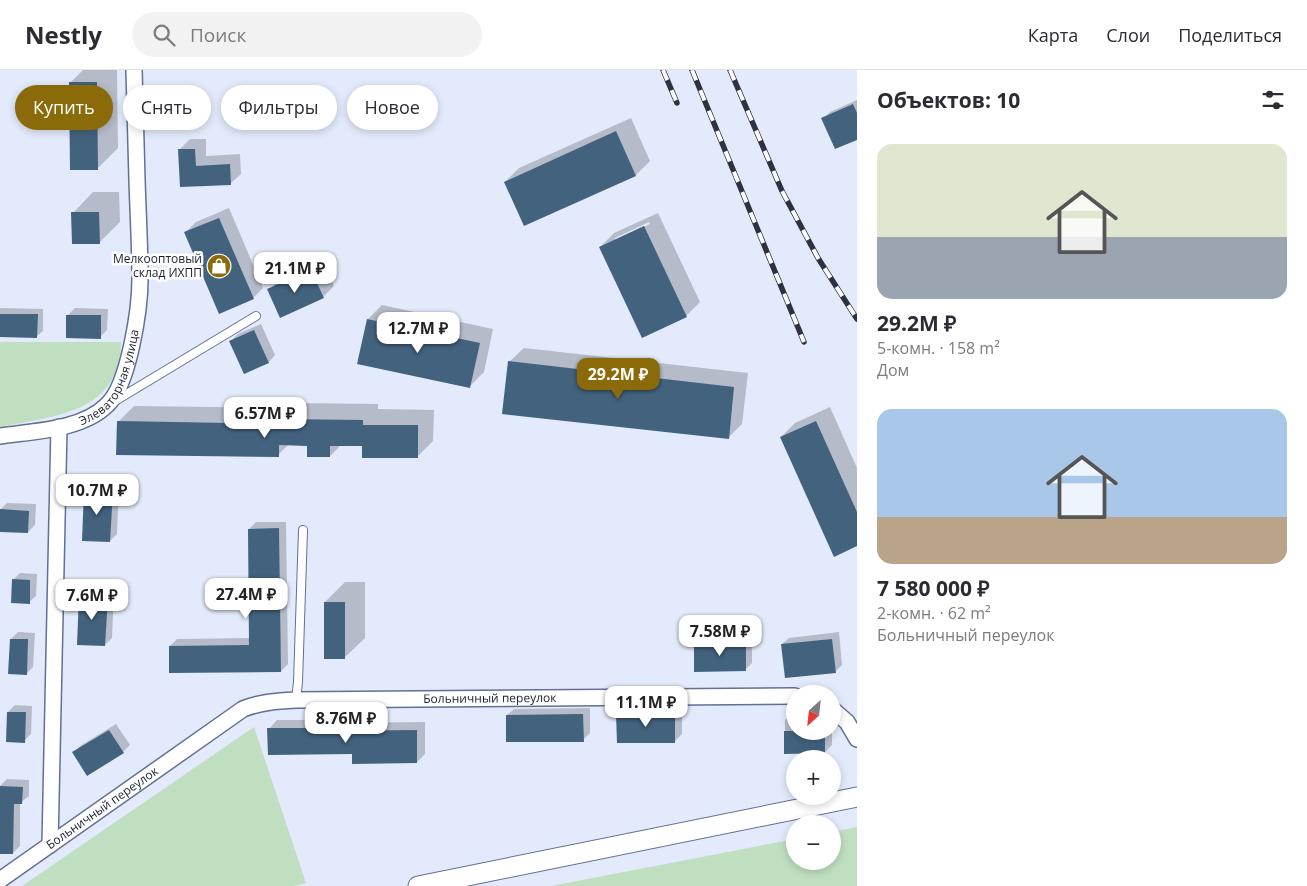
<!DOCTYPE html>
<html lang="ru">
<meta charset="utf-8">
<style>
:root{--surface:#fff;--page:#f2f2f3;--text:#2b2b33;--muted:#7c7c81;--line:#e1e1e2;--accent:#8a6a09}
body{margin:0;font-family:"Open Sans",sans-serif;background:var(--page);color:var(--text);height:100vh;display:flex;flex-direction:column;font-size:19px;white-space:nowrap}
*{box-sizing:border-box;margin:0}
p{font-size:16px;color:var(--muted)}
.icon{flex:none;width:28px;height:28px;fill:none;stroke:currentColor;stroke-width:2;stroke-linecap:round;stroke-linejoin:round}
.map{position:relative;flex:1;overflow:hidden}
.side{display:flex;flex-direction:column;background:var(--surface);width:450px}
.side>*{flex:none}
.banner{position:absolute;left:15px;top:15px;width:475px;height:45px;display:flex;gap:10px}
.needle{width:32px;rotate:207deg}
.buttons{position:absolute;left:786px;top:615px;display:grid;gap:10px}
.buttons a{display:grid;place-items:center;width:55px;height:55px;border-radius:50%;background:var(--surface);box-shadow:0 2px 8px #0003;font-size:25px}
.price{position:absolute;translate:-50% -42px;padding:0 11px;border-radius:10px;background:#fff;color:#222;font-size:16px;line-height:32px;filter:drop-shadow(0 1px 2px #0008)}
.price::after{content:'';position:absolute;left:50%;top:30px;width:15px;height:11px;margin-left:-8px;background:inherit;clip-path:polygon(0 0,100% 0,50% 100%)}
.price.selected{background:var(--accent);color:#fff}
ul{padding:0;list-style:none}
li{display:grid;align-content:center;gap:10px;height:265px;padding:0 20px}
li span{display:grid;place-items:center;height:155px;border-radius:15px;color:#555}
li>.icon{margin-inline-start:auto}
span .icon{width:90px;height:90px;fill:#fffc;stroke-width:1}
li b{font-size:21px}
h2{display:flex;justify-content:space-between;align-items:center;height:60px;padding:0 20px;font-size:21px}
.tag{padding:0 18px;border-radius:22px;background:var(--surface);box-shadow:0 2px 8px #0003;font-size:18px;line-height:45px}
.tag.selected{background:var(--accent);color:#fff}
header{display:flex;align-items:center;gap:30px;box-sizing:border-box;height:70px;padding:0 25px;background:var(--surface);border-bottom:1px solid var(--line)}
header strong{font-size:24px}
nav{display:flex;gap:28px;margin-inline-start:auto;font-size:18px}
.search{width:350px;height:45px;background:var(--page);display:flex;align-items:center;gap:12px;box-sizing:border-box;padding:0 18px;border-radius:28px;color:var(--muted);font-size:19px}
main{display:flex;flex:1;min-height:0}
.map>svg:first-child{display:block}
.green{fill:#c0dfc1}
.shadow{fill:#0003;fill-rule:evenodd}
.building{fill:#42627e}
.lines{fill:none;stroke-linecap:round;stroke-linejoin:round}
.service-casing{stroke:#617094;stroke-width:10}
.minor-casing{stroke:#617094;stroke-width:18}
.tertiary-casing{stroke:#617094;stroke-width:21}
.service{stroke:#fff;stroke-width:8}
.minor{stroke:#fff;stroke-width:15}
.tertiary{stroke:#fff;stroke-width:19}
.rail-casing{stroke:#2c3242;stroke-width:5.5}
.rail{stroke:#fff;stroke-width:4;stroke-dasharray:11;stroke-linecap:butt}
.labels{text-anchor:middle;stroke-width:5;stroke-linejoin:round;paint-order:stroke}
.poi-label{font-size:12px;fill:#181e2d;stroke:#fff;text-anchor:end}
.street-label{font-size:12px;fill:#181e2d;stroke:#fff}
</style>
<header>
<strong>Nestly</strong>
<div class="search"><svg class="icon" aria-label="search" viewBox="0 0 24 24"><circle cx="10" cy="10" r="6"/><path d="M15 15l6 6"/></svg>Поиск</div>
<nav><a>Карта</a><a>Слои</a><a>Поделиться</a></nav>
</header>
<main>
<div class="map">
<svg width="857" height="816" viewBox="0 0 857 816">
<rect width="100%" height="100%" fill="#e3eafb"/>
<g class="green">
<path d="M0,272H121C120,344 53,346 0,357Z"/>
<polygon points="254,657 306,813 294,816 22,816"/>
<polygon points="857,757 857,816 551,816 795,769 795,791 832,791 833,762"/>
</g>
<g class="shadow">
<polygon points="83,0 117,0 118,78 98,98 70,13"/>
<polygon points="857,30 857,68 823,49 830,42"/>
<polygon points="631,48 650,91 636,105 525,154 505,112 519,98"/>
<polygon points="190,69 206,69 206,86 240,84 241,104 230,114 181,116 179,80"/>
<polygon points="93,122 119,122 120,152 99,173 73,143"/>
<polygon points="229,138 263,218 253,228 186,162 196,152"/>
<path d="M658,143L700,232L686,246L600,177L614,163ZM649,152L650,154L615,171V168Z"/>
<polygon points="322,190 334,216 323,227 269,220 280,209"/>
<polygon points="382,235 493,259 484,302 470,316 368,249"/>
<polygon points="0,238 43,239 43,261 37,266 0,266"/>
<polygon points="75,238 108,239 107,260 100,267 68,245"/>
<polygon points="261,254 275,285 269,292 245,302 231,271 238,264"/>
<polygon points="524,278 748,303 742,354 728,368 509,292"/>
<polygon points="297,333 378,334 378,339 434,340 433,371 417,387 364,375 341,375 330,386 309,374 289,374 278,385 118,352 134,336 292,338"/>
<polygon points="830,337 857,398 857,475 781,367 795,353"/>
<polygon points="92,413 119,415 117,464 110,471 85,420"/>
<polygon points="7,433 36,434 35,455 28,462 0,461 0,440"/>
<polygon points="256,452 286,452 288,594 281,601 170,576 177,569 251,568 249,459"/>
<polygon points="20,503 37,504 36,526 29,532 13,510"/>
<polygon points="345,512 365,512 365,568 344,588 325,532"/>
<polygon points="87,520 114,521 112,568 105,575 80,527"/>
<polygon points="18,562 35,563 33,597 26,604 11,569"/>
<polygon points="839,562 842,595 835,602 782,574 789,568"/>
<polygon points="752,566 752,593 745,600 695,574 702,567"/>
<polygon points="15,635 32,636 31,664 24,671 8,642"/>
<polygon points="682,637 682,664 675,671 617,645 624,638"/>
<polygon points="590,638 590,663 583,670 507,645 514,639"/>
<polygon points="792,643 795,643 795,661 832,661 832,675 825,682 785,682 785,650"/>
<polygon points="277,650 339,650 339,653 425,652 425,684 417,692 269,659"/>
<polygon points="116,654 130,675 123,682 73,683 80,676"/>
<polygon points="7,709 29,710 29,726 20,733 20,776 13,783 0,783 0,716"/>
</g>
<g class="building">
<polygon points="69,12 97,12 98,100 70,100"/>
<polygon points="853,34 857,43 857,70 835,79 821,48"/>
<polygon points="616,61 636,106 524,156 504,112"/>
<polygon points="178,79 195,79 196,96 230,94 231,115 180,117"/>
<polygon points="71,142 99,142 100,174 72,174"/>
<polygon points="219,148 254,229 219,244 184,162"/>
<polygon points="644,156 687,247 642,268 599,177"/>
<polygon points="311,200 324,228 280,248 267,219"/>
<polygon points="0,244 38,244 37,268 0,267"/>
<polygon points="66,245 101,245 101,269 66,268"/>
<polygon points="367,249 480,273 470,318 357,294"/>
<polygon points="254,260 269,293 244,304 229,271"/>
<polygon points="508,291 734,317 729,369 502,344"/>
<polygon points="279,349 363,350 363,355 418,355 418,388 362,388 362,376 330,376 330,387 307,387 307,376 279,375 279,387 116,385 117,351 279,354"/>
<polygon points="816,351 857,442 857,476 834,487 780,367"/>
<polygon points="84,420 113,421 110,472 82,471"/>
<polygon points="0,439 29,441 28,463 0,462"/>
<polygon points="279,458 281,602 169,603 169,576 249,575 248,459"/>
<polygon points="12,509 30,510 30,534 11,533"/>
<polygon points="79,526 108,527 105,576 77,575"/>
<rect x="324" y="532" width="21" height="57"/>
<polygon points="10,569 28,569 27,605 8,604"/>
<polygon points="832,569 836,603 785,608 781,574"/>
<polygon points="694,573 746,573 746,601 694,602"/>
<polygon points="7,642 26,642 25,673 6,672"/>
<polygon points="583,644 584,672 506,672 506,645"/>
<polygon points="616,644 675,644 675,673 617,673"/>
<polygon points="267,658 331,658 331,661 417,660 417,693 352,694 352,684 268,685"/>
<polygon points="109,660 124,683 87,706 72,682"/>
<polygon points="784,661 825,661 825,683 784,684"/>
<polygon points="0,716 23,717 22,734 14,734 13,784 0,784"/>
</g>
<g class="lines">
<g class="service-casing">
<g id="service">
<polyline points="115,331 256,246"/>
<polyline points="296,630 298,612 303,460"/>
</g>
</g>
<g class="minor-casing">
<g id="minor">
<path id="s1" d="M0,366C34,361 82,360 107,335C129,315 140,238 140,209C140,176 138,143 137,110C136,73 135,37 134,0"/>
<polyline points="832,639 847,652 857,669"/>
<polyline points="50,775 59,357"/>
<path id="s2" d="M0,810L243,639C261,632 277,631 296,630L795,626"/>
</g>
</g>
<g class="tertiary-casing">
<polyline id="tertiary" points="418,816 857,727"/>
</g>
<use href="#service" class="service"/>
<use href="#minor" class="minor"/>
<use href="#tertiary" class="tertiary"/>
<g class="rail-casing">
<g id="rail">
<polyline points="663,0 677,33"/>
<polyline points="692,0 804,272"/>
<polyline points="730,0 782,121 818,188 857,249"/>
</g>
</g>
<use href="#rail" class="rail"/>
</g>
<defs>
<g id="shop-disc" transform="scale(1.25)"><circle r="9.5" fill="#8a6a09" stroke="#fff"/><path d="M-5-2.5h2.3a2.7 3.5 0 0 1 5.4 0H5L5.5 6h-11ZM-1.5-2.5h3a1.5 2.3 0 0 0-3 0Z" fill="#fff"/></g>
</defs>
<g fill-rule="evenodd">
<use href="#shop-disc" x="219" y="196"/>
</g>
<g class="labels">
<g class="poi-label">
<text x="202" y="193">Мелкооптовый<tspan x="202" dy="14">склад ИХПП</tspan></text>
</g>
<g class="street-label">
<text dy="4" stroke="none"><textPath href="#s1" startOffset="138">Элеваторная улица</textPath></text>
<text dy="4" stroke="none"><textPath href="#s2" startOffset="545">Больничный переулок</textPath></text>
<text dy="4" stroke="none"><textPath href="#s2" startOffset="125">Больничный переулок</textPath></text>
</g>
</g>
</svg>
<div class="buttons">
<a><svg class="needle" viewBox="-14 -14 28 28"><path d="M0-13l5 13h-10z" fill="#e53935"/><path d="M0 13l5-13h-10z" fill="#7c7c81"/></svg></a>
<a>+</a>
<a>−</a>
</div>
<b class="price" style="left:295px;top:224px">21.1M ₽</b>
<b class="price" style="left:418px;top:284px">12.7M ₽</b>
<b class="price selected" style="left:618px;top:330px">29.2M ₽</b>
<b class="price" style="left:265px;top:369px">6.57M ₽</b>
<b class="price" style="left:97px;top:446px">10.7M ₽</b>
<b class="price" style="left:246px;top:550px">27.4M ₽</b>
<b class="price" style="left:92px;top:551px">7.6M ₽</b>
<b class="price" style="left:720px;top:587px">7.58M ₽</b>
<b class="price" style="left:646px;top:658px">11.1M ₽</b>
<b class="price" style="left:346px;top:674px">8.76M ₽</b>
<div class="banner">
<a class="tag selected">Купить</a>
<a class="tag">Снять</a>
<a class="tag">Фильтры</a>
<a class="tag">Новое</a>
</div>
</div>
<section class="side">
<h2>Объектов: 10<svg class="icon" aria-label="filters" viewBox="0 0 24 24"><path d="M4 7h16M4 17h16"/><circle cx="9" cy="7" r="2"/><circle cx="15" cy="17" r="2"/></svg></h2>
<ul>
<li><span style="background:linear-gradient(#dfe7d0 60%,#9aa5b1 0)"><svg class="icon" aria-label="home" viewBox="0 0 24 24"><path d="M3 11l9-7 9 7M6 9v11h12V9"/></svg></span><div><b>29.2M ₽</b><p>5-комн. · 158 m²</p><p>Дом</p></div></li>
<li><span style="background:linear-gradient(#a9c7e8 70%,#b9a48a 0)"><svg class="icon" aria-label="home" viewBox="0 0 24 24"><path d="M3 11l9-7 9 7M6 9v11h12V9"/></svg></span><div><b>7 580 000 ₽</b><p>2-комн. · 62 m²</p><p>Больничный переулок</p></div></li>
</ul>
</section>
</main>
